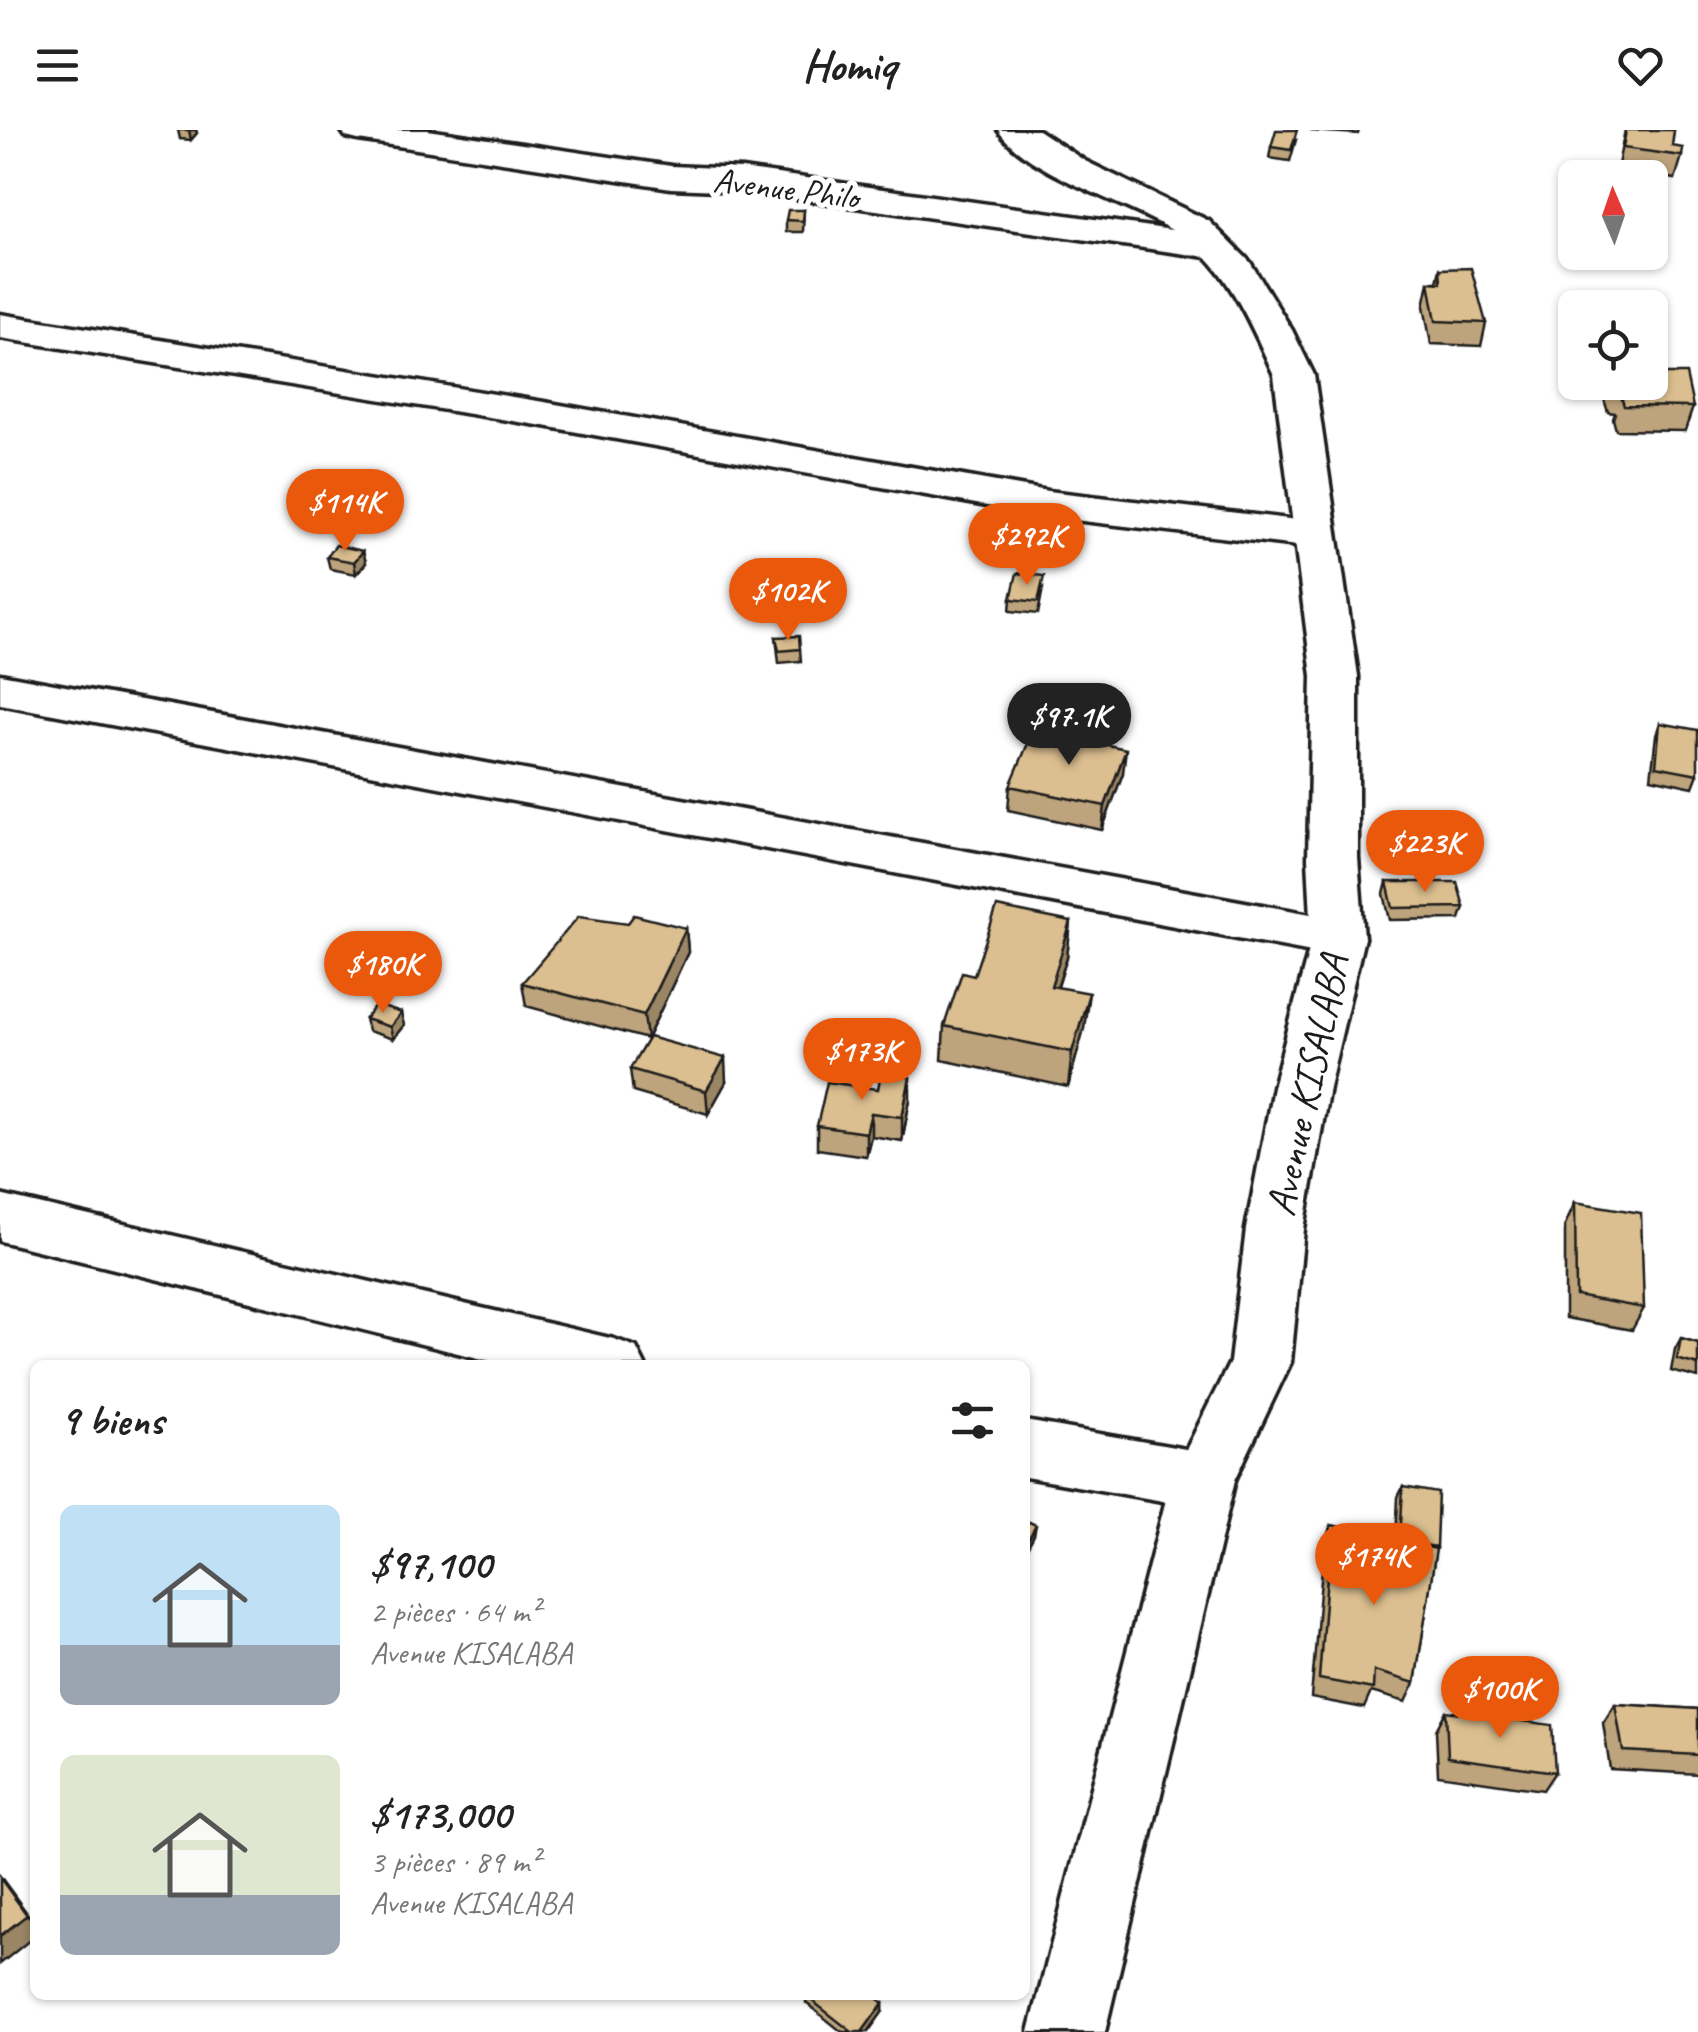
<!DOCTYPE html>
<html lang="fr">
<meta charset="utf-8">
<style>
:root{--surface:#fff;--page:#f6f6f6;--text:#222;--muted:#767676;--accent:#ea580c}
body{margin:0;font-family:Caveat,sans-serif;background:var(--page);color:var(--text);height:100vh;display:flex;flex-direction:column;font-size:38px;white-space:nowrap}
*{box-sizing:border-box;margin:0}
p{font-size:32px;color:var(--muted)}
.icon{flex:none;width:55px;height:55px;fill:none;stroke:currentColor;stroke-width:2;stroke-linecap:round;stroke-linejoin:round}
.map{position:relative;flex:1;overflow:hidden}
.side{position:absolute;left:30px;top:1230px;width:1000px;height:640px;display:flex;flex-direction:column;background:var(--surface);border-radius:15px;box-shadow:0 2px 8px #0004}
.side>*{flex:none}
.needle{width:65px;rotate:358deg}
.tools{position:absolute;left:1558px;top:30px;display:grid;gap:20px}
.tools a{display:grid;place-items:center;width:110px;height:110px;border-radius:15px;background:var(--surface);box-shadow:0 2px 8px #0004;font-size:50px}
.price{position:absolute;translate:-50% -85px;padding:0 22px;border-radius:35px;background:var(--accent);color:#fff;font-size:32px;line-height:65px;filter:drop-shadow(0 2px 5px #0008)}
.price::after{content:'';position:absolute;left:50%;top:60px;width:30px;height:22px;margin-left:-15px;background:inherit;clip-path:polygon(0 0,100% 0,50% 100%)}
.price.on{background:#222;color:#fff}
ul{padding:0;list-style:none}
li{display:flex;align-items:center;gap:30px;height:250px;padding:0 30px}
li span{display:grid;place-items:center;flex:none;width:280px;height:200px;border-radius:15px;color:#555}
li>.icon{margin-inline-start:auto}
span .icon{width:120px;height:120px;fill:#fffc;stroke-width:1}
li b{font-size:42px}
h2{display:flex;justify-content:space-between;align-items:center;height:120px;padding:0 30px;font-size:42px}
header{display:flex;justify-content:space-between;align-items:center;height:130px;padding:0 30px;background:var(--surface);font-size:45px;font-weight:700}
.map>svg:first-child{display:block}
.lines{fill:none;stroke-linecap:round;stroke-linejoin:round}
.street-casing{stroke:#1c1c1c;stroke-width:7}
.secondary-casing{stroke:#1c1c1c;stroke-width:7}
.street{fill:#fff;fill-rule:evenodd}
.secondary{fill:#fff;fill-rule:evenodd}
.wall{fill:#bda47c;stroke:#1c1c1c;stroke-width:2.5}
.shaded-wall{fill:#9a8665;stroke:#1c1c1c;stroke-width:2.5}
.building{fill:#dcbf90;stroke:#1c1c1c;stroke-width:2.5}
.labels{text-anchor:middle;stroke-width:10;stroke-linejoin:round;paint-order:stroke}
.far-street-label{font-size:35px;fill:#1c1c1c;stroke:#fff}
.street-label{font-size:42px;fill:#1c1c1c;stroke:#fff}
</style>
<header><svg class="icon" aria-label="menu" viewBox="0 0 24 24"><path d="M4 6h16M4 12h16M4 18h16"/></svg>Homiq<svg class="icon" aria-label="heart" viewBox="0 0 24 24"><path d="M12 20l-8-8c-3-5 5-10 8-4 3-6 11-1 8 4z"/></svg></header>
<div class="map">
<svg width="1698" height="1902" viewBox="0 0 1698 1902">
<rect width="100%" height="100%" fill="#fff"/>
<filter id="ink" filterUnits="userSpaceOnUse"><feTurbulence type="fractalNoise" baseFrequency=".01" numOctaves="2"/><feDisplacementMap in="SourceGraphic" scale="20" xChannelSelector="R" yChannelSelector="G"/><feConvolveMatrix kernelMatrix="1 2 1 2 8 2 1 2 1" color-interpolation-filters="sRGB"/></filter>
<g filter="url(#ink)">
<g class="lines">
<g class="street-casing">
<g id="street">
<polygon points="341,0 428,0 671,36 742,39 1214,106 1227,109 1233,117 1227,125 1214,128 742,61 671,58 358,10 346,7"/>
<polygon points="0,184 544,272 1048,361 1315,392 1330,396 1337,405 1330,414 1315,418 1048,387 544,296 0,208"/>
<polygon points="0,544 1338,789 1356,795 1364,808 1356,821 1338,827 0,574"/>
<polygon points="0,1065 614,1209 636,1217 645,1235 507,1235 0,1111"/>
<polygon points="1025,1291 1203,1322 1225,1330 1235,1350 1225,1370 1203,1378 1025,1347"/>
</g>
</g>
<g class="secondary-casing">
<path id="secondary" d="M998,0H1038L1085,31L1209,91L1250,132L1292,200L1314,245L1358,546V728L1364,808L1329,957L1304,1099L1291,1232L1235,1350L1105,1902H1029L1171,1350L1230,1232L1246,1099L1273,957L1312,808L1308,728L1312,546L1274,245C1252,197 1228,137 1182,106C1134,74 1030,47 998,0Z"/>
</g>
<use href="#street" class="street"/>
<use href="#secondary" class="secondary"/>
</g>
<g class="wall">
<polygon points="178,0 196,0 197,3 191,10 180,9"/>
<polygon points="1312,0 1359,0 1358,4 1312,1"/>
<polygon points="1625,0 1674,0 1672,16 1682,26 1675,49 1617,40"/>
<polygon points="1296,10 1290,31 1269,28 1271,17"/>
<polygon points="804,80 803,102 786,102 786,90"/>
<polygon points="1440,139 1486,193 1481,216 1431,214 1424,176 1429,152 1437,152"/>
<polygon points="1607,252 1650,252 1693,277 1685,301 1616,300 1613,289 1615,283 1608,282 1603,266"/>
<polygon points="363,421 366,433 356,444 330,439 327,427"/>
<polygon points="1043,458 1038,484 1010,481 1011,469"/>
<polygon points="776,507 800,519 801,531 779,533"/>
<polygon points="1073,585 1123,643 1102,700 1008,680 1010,656 1074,608 1072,597"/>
<polygon points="1660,593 1698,644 1693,657 1651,648 1656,605"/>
<polygon points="1387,752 1464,777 1460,789 1390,790 1384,764"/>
<polygon points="1071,792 1067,827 1058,857 1084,898 1068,957 942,930 944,896 974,845"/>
<polygon points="628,793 686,798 688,822 647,909 526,876 522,853"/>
<polygon points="365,889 404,895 393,909 368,901"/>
<polygon points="630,939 726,952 708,984 633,962"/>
<polygon points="910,970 902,1011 871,1006 866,1026 817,1019 817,996"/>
<polygon points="1575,1072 1644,1178 1632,1200 1565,1188 1565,1095"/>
<polygon points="1681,1208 1698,1213 1698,1248 1671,1241 1675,1219"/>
<polygon points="1403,1357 1436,1417 1415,1553 1406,1572 1371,1562 1364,1578 1311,1568 1324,1415 1331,1395 1396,1410 1398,1367"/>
<polygon points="1615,1574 1698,1579 1698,1644 1610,1639 1603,1593"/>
<polygon points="1446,1581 1555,1642 1543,1660 1438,1645 1436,1600"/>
<polygon points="806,1865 883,1873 883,1881 868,1902 842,1902 806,1873"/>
</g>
<g class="shaded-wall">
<polygon points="189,0 196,0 197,3 191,10"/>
<polygon points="363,421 366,433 356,444 354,432"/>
<polygon points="1126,619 1123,643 1102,700 1105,676"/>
<polygon points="1071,792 1067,827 1047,890 1051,856"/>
<polygon points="686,798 688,822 647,909 644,885"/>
<polygon points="1089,863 1084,898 1068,957 1072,922"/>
<polygon points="401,883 404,895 393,909 390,897"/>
<polygon points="725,928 726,952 708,984 706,961"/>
<polygon points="910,947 910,970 902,1011 902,987"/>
<polygon points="871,983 871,1006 866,1026 866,1003"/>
<polygon points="1036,1395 1034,1405 1025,1422 1025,1415"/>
<polygon points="0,1746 35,1794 35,1806 0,1834"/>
<polygon points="883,1873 883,1881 868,1902 862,1902"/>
</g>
<g class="building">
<polygon points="1276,0 1297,0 1291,20 1271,17"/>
<polygon points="1626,0 1674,0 1672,16 1683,18 1682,26 1623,18"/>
<polygon points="788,80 804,80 803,91 786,90"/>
<polygon points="1471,138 1486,193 1436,191 1429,152 1441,153 1440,139"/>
<polygon points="1650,244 1686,244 1693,277 1624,276 1621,266 1629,266 1626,259 1615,259 1613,252 1650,252"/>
<polygon points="336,415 363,421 354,432 327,427"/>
<polygon points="1017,443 1044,446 1038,472 1011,469"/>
<polygon points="799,506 800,519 779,521 776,507"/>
<polygon points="1089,584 1095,612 1078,609 1073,585"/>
<polygon points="1660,593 1698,600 1698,644 1656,636"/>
<polygon points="1034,599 1126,619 1105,676 1010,656"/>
<polygon points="1387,752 1457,752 1464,777 1393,778"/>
<polygon points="997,777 1071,792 1051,856 1089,863 1072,922 944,896 962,842 974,845"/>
<polygon points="634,785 686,798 644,885 522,853 579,786 628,793"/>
<polygon points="376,875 401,883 390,897 365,889"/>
<polygon points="649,907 725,928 706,961 630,939"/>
<polygon points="881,943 910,947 902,987 871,983 866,1003 817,996 827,952 878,959"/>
<polygon points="1575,1072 1641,1083 1644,1178 1576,1166"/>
<polygon points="1681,1208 1698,1213 1698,1235 1677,1229"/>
<polygon points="1403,1357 1438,1363 1436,1417 1400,1411"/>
<polygon points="1025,1390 1036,1395 1025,1415"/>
<polygon points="1331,1395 1436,1419 1415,1553 1374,1541 1373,1559 1319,1549"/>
<polygon points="1615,1574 1698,1579 1698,1625 1623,1621"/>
<polygon points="1446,1581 1552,1595 1555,1642 1448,1627"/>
<polygon points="0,1748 27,1785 0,1806"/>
<polygon points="873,1865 883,1873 862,1902 852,1902 806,1866"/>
</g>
</g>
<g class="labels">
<g class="far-street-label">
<text transform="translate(786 58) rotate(7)" y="12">Avenue Philo</text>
</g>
<g class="street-label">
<text transform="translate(1306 955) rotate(-78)" y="15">Avenue KISALABA</text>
</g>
</g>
</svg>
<div class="tools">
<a><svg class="needle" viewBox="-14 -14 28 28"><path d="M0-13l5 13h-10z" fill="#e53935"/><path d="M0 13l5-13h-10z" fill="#767676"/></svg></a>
<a><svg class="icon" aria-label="locate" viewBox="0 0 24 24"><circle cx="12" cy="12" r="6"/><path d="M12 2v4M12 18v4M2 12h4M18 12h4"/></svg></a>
</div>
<b class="price" style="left:345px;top:424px">$114K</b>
<b class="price" style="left:1027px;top:458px">$292K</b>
<b class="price" style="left:788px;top:513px">$102K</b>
<b class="price on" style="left:1069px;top:638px">$97.1K</b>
<b class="price" style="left:1425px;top:765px">$223K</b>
<b class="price" style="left:383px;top:886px">$180K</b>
<b class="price" style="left:862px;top:973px">$173K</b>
<b class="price" style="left:1374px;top:1478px">$174K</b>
<b class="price" style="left:1500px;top:1611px">$100K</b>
<section class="side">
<h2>9 biens<svg class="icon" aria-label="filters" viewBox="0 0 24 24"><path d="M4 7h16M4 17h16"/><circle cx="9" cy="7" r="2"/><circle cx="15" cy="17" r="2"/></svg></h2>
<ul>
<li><span style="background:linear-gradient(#bfe0f5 70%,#9aa5b1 0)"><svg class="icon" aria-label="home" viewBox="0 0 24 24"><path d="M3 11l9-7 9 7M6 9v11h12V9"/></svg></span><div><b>$97,100</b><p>2 pièces · 64 m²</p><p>Avenue KISALABA</p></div></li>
<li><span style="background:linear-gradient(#dfe7d0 70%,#9aa5b1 0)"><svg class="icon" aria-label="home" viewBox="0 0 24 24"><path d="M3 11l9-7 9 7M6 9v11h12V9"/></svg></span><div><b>$173,000</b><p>3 pièces · 89 m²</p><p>Avenue KISALABA</p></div></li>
</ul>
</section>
</div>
